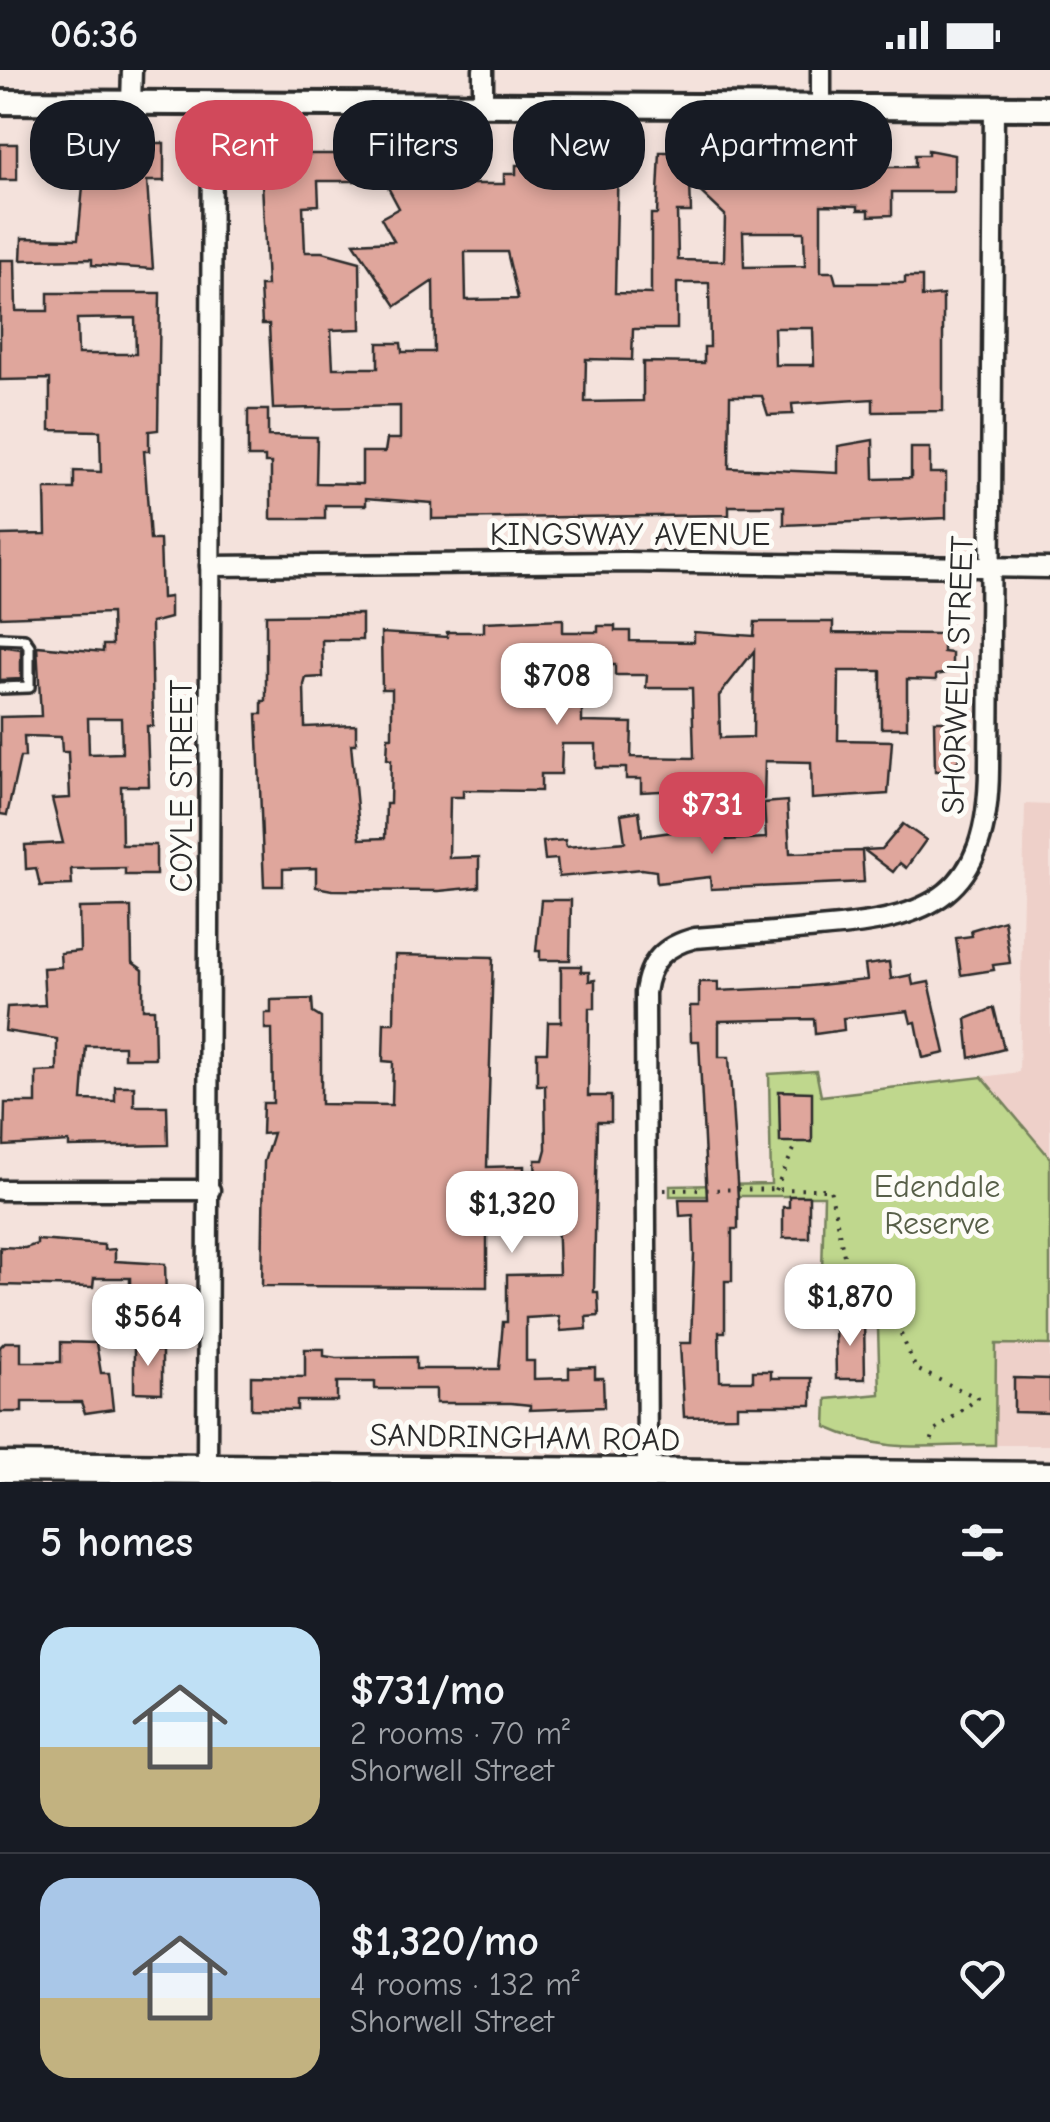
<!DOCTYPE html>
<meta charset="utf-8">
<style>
:root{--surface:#171b24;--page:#20242c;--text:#f1f3f6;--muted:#9ea1a6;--line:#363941;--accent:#d1495b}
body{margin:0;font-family:"Comic Neue",sans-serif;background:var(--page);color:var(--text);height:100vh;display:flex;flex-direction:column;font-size:38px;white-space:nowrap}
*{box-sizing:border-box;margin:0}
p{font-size:32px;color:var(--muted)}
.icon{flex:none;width:55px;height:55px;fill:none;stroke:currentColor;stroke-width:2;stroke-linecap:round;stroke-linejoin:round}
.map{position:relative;height:1412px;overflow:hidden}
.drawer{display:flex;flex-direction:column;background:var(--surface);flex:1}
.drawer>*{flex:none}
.banner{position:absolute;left:30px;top:30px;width:990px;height:90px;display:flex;gap:20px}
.price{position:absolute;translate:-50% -85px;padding:0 22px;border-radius:20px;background:#fff;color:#222;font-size:32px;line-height:65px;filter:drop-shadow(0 2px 5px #0008)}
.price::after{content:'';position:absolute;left:50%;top:60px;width:30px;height:22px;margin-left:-15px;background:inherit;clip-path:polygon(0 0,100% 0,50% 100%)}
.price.selected{background:var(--accent);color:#fff}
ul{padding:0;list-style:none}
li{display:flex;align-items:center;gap:30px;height:250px;padding:0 40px}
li+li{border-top:2px solid var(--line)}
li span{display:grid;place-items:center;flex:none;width:280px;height:200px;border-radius:30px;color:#555}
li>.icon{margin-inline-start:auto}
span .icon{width:120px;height:120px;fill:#fffc;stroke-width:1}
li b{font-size:42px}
h2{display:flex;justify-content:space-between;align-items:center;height:120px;padding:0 40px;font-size:42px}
.pill{padding:0 35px;border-radius:40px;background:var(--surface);box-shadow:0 5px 15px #0003;font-size:35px;line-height:90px}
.pill.selected{background:var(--accent);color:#fff}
.status{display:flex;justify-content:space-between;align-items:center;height:70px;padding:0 50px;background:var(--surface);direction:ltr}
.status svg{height:28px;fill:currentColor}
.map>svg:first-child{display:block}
.built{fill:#eed0c9}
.green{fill:#bfd78d;stroke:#75815c;stroke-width:2.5}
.building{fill:#dfa69c;stroke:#2b2b2b;stroke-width:2.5;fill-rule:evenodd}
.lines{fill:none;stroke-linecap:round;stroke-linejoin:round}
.service-casing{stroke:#2b2b2b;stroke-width:16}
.minor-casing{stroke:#2b2b2b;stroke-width:25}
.tertiary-casing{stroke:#2b2b2b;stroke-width:30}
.primary-casing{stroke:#2b2b2b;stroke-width:35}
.path{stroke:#2b2b2b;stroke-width:4;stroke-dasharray:2.5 8;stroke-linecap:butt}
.service{stroke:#fdfcf7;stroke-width:9}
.minor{stroke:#fdfcf7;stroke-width:18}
.tertiary{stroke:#fdfcf7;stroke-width:22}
.primary{stroke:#fdfcf7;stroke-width:28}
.labels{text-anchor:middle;stroke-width:10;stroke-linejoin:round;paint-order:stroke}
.street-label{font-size:32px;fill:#2b2b2b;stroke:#fdfcf7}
.park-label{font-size:32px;fill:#575f48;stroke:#fdfcf7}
</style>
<div class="status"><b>06:36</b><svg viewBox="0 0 49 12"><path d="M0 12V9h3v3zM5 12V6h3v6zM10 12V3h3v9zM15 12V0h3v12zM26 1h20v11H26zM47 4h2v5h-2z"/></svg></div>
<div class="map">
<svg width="1050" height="1412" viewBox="0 0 1050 1412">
<rect width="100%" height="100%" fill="#f4e2dc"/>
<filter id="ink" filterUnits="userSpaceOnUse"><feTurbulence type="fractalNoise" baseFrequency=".01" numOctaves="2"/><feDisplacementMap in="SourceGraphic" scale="20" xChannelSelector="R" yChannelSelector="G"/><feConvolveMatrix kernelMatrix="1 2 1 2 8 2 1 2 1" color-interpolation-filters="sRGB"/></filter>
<g filter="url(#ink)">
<g class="built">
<polygon points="1025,734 1050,735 1050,1088 982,1007 1019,1002"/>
<polygon points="996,1274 1050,1275 1050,1375 995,1375"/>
</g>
<path class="green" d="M816,1001L821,1026L982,1007L1050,1088V1275L996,1274L995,1375C929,1374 891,1386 826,1357L827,1329L880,1324L878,1258L882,1244L821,1241L824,1126H670V1116L771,1114L769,1004Z"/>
<g class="building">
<polygon points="111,73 111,82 147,82 147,73 164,73 164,111 147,111 153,199 92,195 92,189 21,190 22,168 78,169 84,106 75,106 75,74"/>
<rect x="0" y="74" width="17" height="36"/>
<path d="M928,80L954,85V122H892V145L869,146V140H858V136L821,135V202H833L836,213H905V207H922V227L943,225V341L873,342V329L792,334L793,344L768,345L762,326H730L729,398L838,403V376L873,370L874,409L911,408V378H930V403H946V448L784,455V436H729V445L432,449V433L366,428V435H325V449H271V393H265V387H248V340H268V366L317,367L316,413L362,414V382H385L387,369H400V336L273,339L269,254H262L260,216H267L262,112L252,108V84H370V111H318L319,135L303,136L305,182H323L360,192L361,259L331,260L333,298H378V273H401L402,282H434L433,211L396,236L354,173L394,171L381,148L399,138L383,108L410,94H464V114H504V104H516V95H536V85L618,84L615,223L651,224V144H657L660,82H678V100L690,104L759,105V99L858,102V97H915V85H928ZM690,112L725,145L724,191L678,190L677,142H691ZM743,162H804L805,196L744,197ZM465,182H507L518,229L466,230ZM677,213H709L710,277H704V293L643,292V331L585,332L586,289L632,290L633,259H677ZM774,258H813L814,295H775Z"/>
<path d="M0,190H15L16,241H48V223H160L158,360L149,361V381H144L150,470H160L162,528L170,527V548L151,553L153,656H147L149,716H121L122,775H156V805H125V798L71,799L72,815L40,816L36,798L26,799L25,775L63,773L52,729L70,728L68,682H62L61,667L24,666L25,687H20L7,745L0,744V647L41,646L37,576L103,582V575H112L111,543L0,547V465L46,464L45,419H74V401L101,402L100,361L50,360V309L0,310ZM135,248L136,284H78L77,249ZM88,648H121L122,683L89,684Z"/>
<path d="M362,544V570H322L323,607L306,608L304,615L305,657L356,655V674H351L360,769L385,768L386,734H390L391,690L387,689L388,667H392V619H382L381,563L447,567V562H484V552L563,549V562H598V556H615V561H630V571L694,572V562L754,566L755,552H833V563L943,564V582L952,583V602L936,605V610L907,609V658H881V601H839L838,670L892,671L888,724L812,729L811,692L765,691L764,729H744V717L641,722V709H626V698H596V674H562L561,704H541V721L463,720V727H450L449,788L479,787V817L439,821L332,820L316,817V798L283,799V816H264L257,644H262V631H266V545ZM754,581L753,667L720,668L719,626ZM575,595H615V605H647L646,618H692L694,688L631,687L632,653L582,652V638H575Z"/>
<polygon points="0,576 21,579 21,609 0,610"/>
<polygon points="934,651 952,651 952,665 958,665 959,691 951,694 951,701 935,701"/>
<polygon points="787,731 790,783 862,781 864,812 711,819 710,807 657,813 656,801 642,799 559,807 557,789 545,790 543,772 565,770 566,777 625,772 621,744 639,741 642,766 694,759 694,763 726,760 727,770 766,768 764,733"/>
<polygon points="903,754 926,770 906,798 900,793 893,802 864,780 882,779"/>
<polygon points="541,830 571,830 570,890 540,890 540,881 536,881"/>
<polygon points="131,837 132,892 143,900 143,939 154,939 155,988 124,988 124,976 86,976 82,1030 115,1031 115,1016 134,1016 134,1036 167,1036 168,1075 69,1077 69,1072 4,1076 5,1033 36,1033 36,1002 57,1001 57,969 5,961 7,937 45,935 43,898 61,897 60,883 80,881 79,838"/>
<polygon points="1004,850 1010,893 993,895 994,900 961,905 956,868 972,866 971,860"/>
<polygon points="395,885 493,887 487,1097 524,1096 524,1117 487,1118 487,1217 262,1216 264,1092 273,1063 262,1064 263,1033 273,1033 272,959 265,959 265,943 271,943 271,930 312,929 313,943 321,948 321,1034 392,1035 393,992 383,991 384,953 394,953"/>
<polygon points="889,892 891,909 911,905 913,915 929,912 945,983 923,988 916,952 911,953 908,941 843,948 844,960 815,964 814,949 719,951 719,987 729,987 738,1128 738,1159 732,1159 732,1211 725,1211 725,1262 719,1262 720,1311 753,1311 753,1301 771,1301 771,1308 812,1308 812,1335 737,1335 737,1346 684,1347 680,1273 691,1273 694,1184 693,1145 680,1146 679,1129 707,1129 699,971 691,971 690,936 699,936 699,912 718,912 718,921 800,917 867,910 865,895"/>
<polygon points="561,896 581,896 581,902 589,902 589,911 595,910 595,938 589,938 588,1026 611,1026 611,1052 597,1052 594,1222 598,1222 599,1246 586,1247 587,1259 561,1261 559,1246 526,1248 526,1291 534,1291 534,1309 569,1308 569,1298 595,1297 595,1308 603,1308 604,1337 530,1340 530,1335 511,1333 436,1333 436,1319 375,1319 375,1312 337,1312 337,1331 297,1331 297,1340 251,1339 251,1306 305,1307 305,1279 324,1279 324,1286 337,1288 416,1287 416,1299 499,1299 503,1252 507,1252 507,1205 559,1204 556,1111 536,1111 535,1090 543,1090 546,1079 545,1015 537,1015 537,982 547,982 548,952 561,952"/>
<polygon points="994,938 1004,979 970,988 966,949"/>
<polygon points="779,1021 812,1022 812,1072 780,1072"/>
<polygon points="789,1126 809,1126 809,1168 783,1168 783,1137 789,1137"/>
<polygon points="37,1170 104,1175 104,1180 115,1179 115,1191 165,1194 166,1229 130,1229 130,1208 94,1208 93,1217 0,1215 0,1177 25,1178 37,1174"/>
<polygon points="864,1249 865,1309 836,1309 835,1250"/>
<polygon points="5,1272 21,1272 21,1292 61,1292 61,1272 96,1273 101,1303 109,1303 113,1339 85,1343 81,1332 22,1332 22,1342 0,1342 0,1277"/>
<polygon points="134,1273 156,1274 156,1281 162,1281 162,1323 134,1322"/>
<polygon points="1014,1308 1050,1309 1050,1343 1014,1342"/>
</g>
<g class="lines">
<g class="service-casing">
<polyline id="service" points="0,568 24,569 29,576 29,617 0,618"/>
</g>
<g class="minor-casing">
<g id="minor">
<polyline points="131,33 132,0"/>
<polyline points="483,36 483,0"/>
<polyline points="821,36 821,0"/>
<polyline points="210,496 624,492 1050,498"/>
<polyline points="0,1120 210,1120"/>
<polyline points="207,1400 212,32"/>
<path d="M647,1412L645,923C649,891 664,876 695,868C736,865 777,862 818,858C932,849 988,826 989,699L994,37"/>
</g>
</g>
<g class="tertiary-casing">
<polyline id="tertiary" points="0,32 1050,38"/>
</g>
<g class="primary-casing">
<polyline id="primary" points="0,1397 1050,1407"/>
</g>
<g class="path">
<polyline points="664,1120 830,1119 849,1209 862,1226 881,1235 895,1250 916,1299 978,1328 935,1361 929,1377"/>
<polyline points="775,1120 796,1075"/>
</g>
<use href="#service" class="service"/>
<use href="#minor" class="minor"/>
<use href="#tertiary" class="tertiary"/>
<use href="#primary" class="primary"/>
</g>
</g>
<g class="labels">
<g class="street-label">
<text x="630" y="475">KINGSWAY AVENUE</text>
<text transform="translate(957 605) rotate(-88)" y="11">SHORWELL STREET</text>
<text transform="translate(181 716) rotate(-90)" y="11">COYLE STREET</text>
<text transform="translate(525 1367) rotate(1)" y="11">SANDRINGHAM ROAD</text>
</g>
<g class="park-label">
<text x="937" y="1127">Edendale<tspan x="937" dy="37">Reserve</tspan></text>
</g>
</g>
</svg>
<b class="price" style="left:557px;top:658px">$708</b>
<b class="price selected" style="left:712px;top:787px">$731</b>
<b class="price" style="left:512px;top:1186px">$1,320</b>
<b class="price" style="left:850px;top:1279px">$1,870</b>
<b class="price" style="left:148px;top:1299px">$564</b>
<div class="banner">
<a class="pill">Buy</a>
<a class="pill selected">Rent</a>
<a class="pill">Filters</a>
<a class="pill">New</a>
<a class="pill">Apartment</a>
</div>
</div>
<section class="drawer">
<h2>5 homes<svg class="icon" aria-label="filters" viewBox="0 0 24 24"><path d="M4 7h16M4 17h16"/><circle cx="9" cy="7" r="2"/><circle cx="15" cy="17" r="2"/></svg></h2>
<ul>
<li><span style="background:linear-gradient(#bfe0f5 60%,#c2b280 0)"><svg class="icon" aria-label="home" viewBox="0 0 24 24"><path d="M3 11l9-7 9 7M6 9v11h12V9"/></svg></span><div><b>$731/mo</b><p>2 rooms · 70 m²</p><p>Shorwell Street</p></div><svg class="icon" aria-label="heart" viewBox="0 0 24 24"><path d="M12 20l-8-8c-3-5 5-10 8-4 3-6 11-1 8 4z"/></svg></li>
<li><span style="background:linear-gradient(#a9c7e8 60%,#c2b280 0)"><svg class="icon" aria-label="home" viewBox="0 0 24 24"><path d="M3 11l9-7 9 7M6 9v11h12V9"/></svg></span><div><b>$1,320/mo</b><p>4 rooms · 132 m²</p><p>Shorwell Street</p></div><svg class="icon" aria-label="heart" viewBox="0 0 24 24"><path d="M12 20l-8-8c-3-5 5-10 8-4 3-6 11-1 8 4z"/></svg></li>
</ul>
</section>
